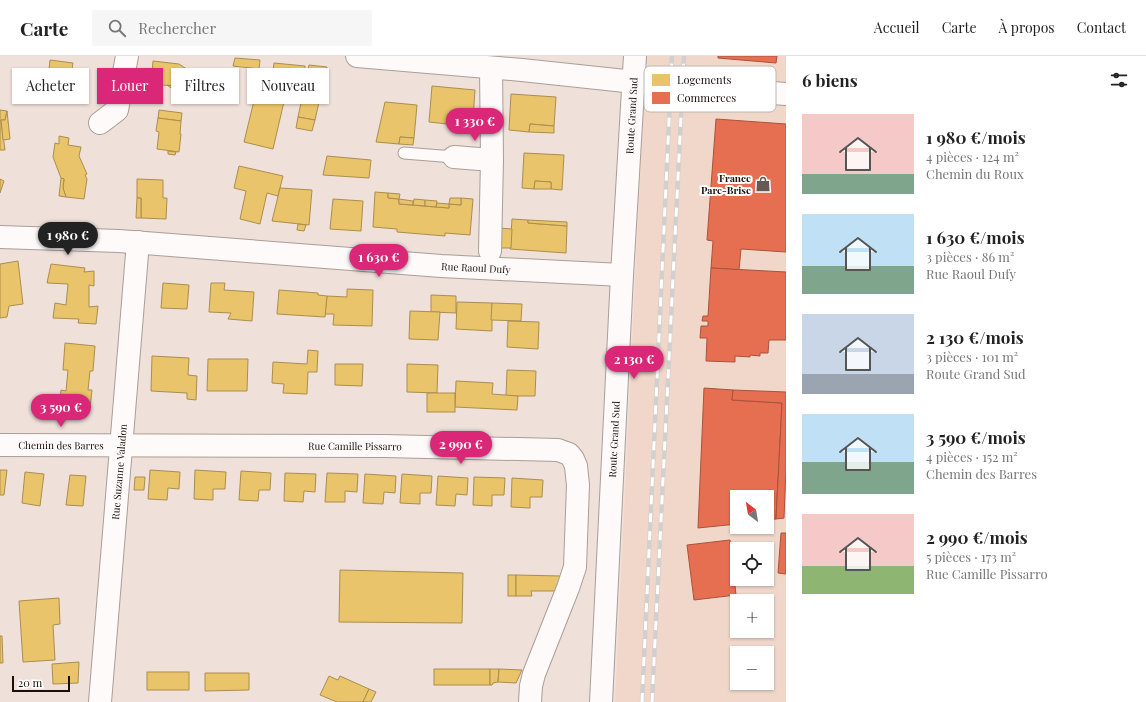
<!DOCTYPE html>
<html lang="fr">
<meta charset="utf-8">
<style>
:root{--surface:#fff;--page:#f6f6f6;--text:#222;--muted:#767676;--line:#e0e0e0;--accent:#db2777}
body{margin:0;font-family:"Playfair Display",serif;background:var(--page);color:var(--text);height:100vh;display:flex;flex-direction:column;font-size:15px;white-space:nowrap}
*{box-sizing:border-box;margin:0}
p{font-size:13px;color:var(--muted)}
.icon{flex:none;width:22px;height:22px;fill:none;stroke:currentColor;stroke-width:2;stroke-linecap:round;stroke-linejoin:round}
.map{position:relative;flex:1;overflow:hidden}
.drawer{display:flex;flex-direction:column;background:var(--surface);width:360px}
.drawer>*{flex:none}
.top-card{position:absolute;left:12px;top:12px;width:380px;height:36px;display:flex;gap:8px}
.needle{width:26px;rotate:329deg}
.fabs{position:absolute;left:730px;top:434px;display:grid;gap:8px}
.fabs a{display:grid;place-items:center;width:44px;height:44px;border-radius:0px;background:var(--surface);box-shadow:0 1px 3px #0004;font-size:20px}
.scale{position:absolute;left:12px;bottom:10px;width:58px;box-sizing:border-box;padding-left:4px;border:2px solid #19100c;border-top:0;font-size:11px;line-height:14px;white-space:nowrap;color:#19100c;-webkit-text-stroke:3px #fff;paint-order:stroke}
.price{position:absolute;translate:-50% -34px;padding:0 9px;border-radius:14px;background:var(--accent);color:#fff;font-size:13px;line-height:26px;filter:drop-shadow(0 1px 2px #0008)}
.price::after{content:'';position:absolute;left:50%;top:24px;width:12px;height:9px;margin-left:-6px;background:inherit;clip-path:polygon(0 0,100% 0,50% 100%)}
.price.selected{background:#222;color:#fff}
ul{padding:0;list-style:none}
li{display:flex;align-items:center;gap:12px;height:100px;padding:0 16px}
li span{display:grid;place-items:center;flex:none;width:112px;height:80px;border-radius:0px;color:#555}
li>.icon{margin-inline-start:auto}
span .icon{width:48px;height:48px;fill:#fffc;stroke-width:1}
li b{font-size:17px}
h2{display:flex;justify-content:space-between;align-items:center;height:48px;padding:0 16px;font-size:17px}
.tag{padding:0 14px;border-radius:0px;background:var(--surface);box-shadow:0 1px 3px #0004;font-size:14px;line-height:36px}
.tag.selected{background:var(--accent);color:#fff}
header{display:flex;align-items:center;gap:24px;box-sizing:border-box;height:56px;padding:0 20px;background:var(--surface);border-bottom:1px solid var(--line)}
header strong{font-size:19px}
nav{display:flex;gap:22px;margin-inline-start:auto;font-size:14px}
.search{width:280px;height:36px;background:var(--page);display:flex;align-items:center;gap:10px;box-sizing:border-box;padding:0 14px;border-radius:0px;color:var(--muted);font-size:15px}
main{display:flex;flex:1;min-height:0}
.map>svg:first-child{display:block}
.built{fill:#f1d7ca;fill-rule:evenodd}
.homes{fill:#e9c46a;stroke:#ab8e4e}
.shops{fill:#e76f51;stroke:#a9523c}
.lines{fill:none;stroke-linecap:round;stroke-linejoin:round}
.service-casing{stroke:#a99e99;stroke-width:13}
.minor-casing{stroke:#a99e99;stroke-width:24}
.secondary-casing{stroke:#a99e99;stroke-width:24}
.service{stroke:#fdfaf9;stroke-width:11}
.minor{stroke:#fdfaf9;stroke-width:22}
.secondary{stroke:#fdfaf9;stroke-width:22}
.rail-casing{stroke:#d3cfcd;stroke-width:4.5}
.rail{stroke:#fff;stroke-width:3;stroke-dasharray:9;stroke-linecap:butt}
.labels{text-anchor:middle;stroke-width:4;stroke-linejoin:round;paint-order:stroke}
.street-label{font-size:10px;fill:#19100c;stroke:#fff}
.poi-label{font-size:10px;font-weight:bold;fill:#19100c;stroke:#fff;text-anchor:end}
.key{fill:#fff;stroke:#bab7b6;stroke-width:1}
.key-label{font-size:11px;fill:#19100c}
</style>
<header>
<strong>Carte</strong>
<div class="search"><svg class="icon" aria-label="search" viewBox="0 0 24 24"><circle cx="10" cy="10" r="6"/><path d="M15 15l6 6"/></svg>Rechercher</div>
<nav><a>Accueil</a><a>Carte</a><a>À propos</a><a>Contact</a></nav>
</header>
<main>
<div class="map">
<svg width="786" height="646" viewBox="0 0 786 646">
<rect width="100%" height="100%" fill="#efe0d9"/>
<path class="built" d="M645,0H786V646H615L643,58L646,45L651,39L666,36L667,23L652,16L646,7ZM705,19L704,44L693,38V24ZM737,441H767V471H737ZM737,493H767V523H737ZM737,545H767V575H737ZM737,597H767V627H737Z"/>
<g class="homes">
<polygon points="235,2 260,4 259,13 233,10"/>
<polygon points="50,4 73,7 71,20 68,20 66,37 42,34 45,13 49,14"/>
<polygon points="153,5 179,8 200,22 198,25 205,30 196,43 189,37 187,40 174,30 151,28"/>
<polygon points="274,7 305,10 305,18 273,15"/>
<polygon points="309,9 327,11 315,64 298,61"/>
<polygon points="68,20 71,20 68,38 66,37"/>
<polygon points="167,29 174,30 187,40 185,42"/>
<polygon points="432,30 475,34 473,63 457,61 456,69 429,66"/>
<polygon points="257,32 286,37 273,93 244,86"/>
<polygon points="511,38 556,41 554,70 530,68 529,76 509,74"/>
<polygon points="385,46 417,49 414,82 400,81 399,88 376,86"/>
<polygon points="0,54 7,55 5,64 1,64 5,94 0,94"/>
<polygon points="159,54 182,57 181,65 158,62"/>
<polygon points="7,55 10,83 3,84 1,64 5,64"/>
<polygon points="298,61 315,64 312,75 296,72"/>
<polygon points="457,61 473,63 472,70 456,69"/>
<polygon points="158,62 181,65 180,78 181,78 179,96 157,93 159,76 156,75"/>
<polygon points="530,68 554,70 554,77 529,76"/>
<polygon points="59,80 69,82 68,89 81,91 79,100 87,118 85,119 87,123 84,143 66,141 63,132 64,123 61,122 53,101 55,87 59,88"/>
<polygon points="400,81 414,82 413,89 399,88"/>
<polygon points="168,95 176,96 175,99 168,98"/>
<polygon points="524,97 564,99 562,134 551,133 551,126 535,125 534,133 522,132"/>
<polygon points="327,100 371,104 369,122 323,119"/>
<polygon points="239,110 283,120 278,140 267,137 260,168 240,163 246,135 234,132"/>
<polygon points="61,122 64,123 63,132 66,141 59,140"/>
<polygon points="0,123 4,125 0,137"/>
<polygon points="137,123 163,124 163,142 167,142 166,163 141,162 141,142 137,142"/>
<polygon points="535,125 551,126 551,133 534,133"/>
<polygon points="280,132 312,134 309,169 272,165"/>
<polygon points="375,136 388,137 388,142 399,143 399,148 449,152 449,148 461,149 461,142 473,143 470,179 445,177 445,180 397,176 397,173 373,171"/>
<polygon points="388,137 400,138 399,143 388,142"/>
<polygon points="137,142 141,142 141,162 136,162"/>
<polygon points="450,142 461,142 461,149 449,148"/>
<polygon points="333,143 363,145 361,175 330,173"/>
<polygon points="399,143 413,145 413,149 399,148"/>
<polygon points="414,143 425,144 425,150 413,149"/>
<polygon points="425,144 437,145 436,151 425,150"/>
<polygon points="437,147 449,148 449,152 436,151"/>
<polygon points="512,163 528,164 528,167 567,170 566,197 510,193"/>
<polygon points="528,164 567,166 567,170 528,167"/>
<polygon points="298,168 306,169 304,175 297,174"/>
<polygon points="499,172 512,173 511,192 498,192"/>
<polygon points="18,205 23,248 9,250 7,261 0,262 0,208"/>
<polygon points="51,208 85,212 84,216 94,215 94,230 89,229 89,251 98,250 96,268 78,267 79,263 53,262 55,247 66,249 68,228 47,227"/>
<polygon points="163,227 189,229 187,253 161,252"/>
<polygon points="211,227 225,227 224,234 254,236 252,265 228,263 231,257 209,256"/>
<polygon points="347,233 373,234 372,270 333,269 334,258 325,258 327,240 347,241"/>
<polygon points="279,234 318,237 318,239 327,240 325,261 277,258"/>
<polygon points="431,239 456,240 456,257 431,256"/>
<polygon points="457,246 492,247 492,275 456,273"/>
<polygon points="492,247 522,248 521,265 491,264"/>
<polygon points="410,255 440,256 438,284 409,283"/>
<polygon points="508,265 539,266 538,293 507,291"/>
<polygon points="65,287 95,290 93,315 90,315 88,334 92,334 90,352 75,351 75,348 60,346 61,334 66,335 68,314 63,314"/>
<polygon points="308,294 318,295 317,316 308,316 307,338 283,337 284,328 272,327 273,306 307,308"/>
<polygon points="152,300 189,302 188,319 197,320 196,344 187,343 187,337 151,335"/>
<polygon points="208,303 248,303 247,335 207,335"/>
<polygon points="335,308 363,308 362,330 335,329"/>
<polygon points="407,308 438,309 437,337 407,336"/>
<polygon points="507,314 536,315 535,340 506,340"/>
<polygon points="456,325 493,327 492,338 518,340 517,354 455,351"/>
<rect x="427" y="337" width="28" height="19"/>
<polygon points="0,414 7,414 4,439 0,439"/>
<polygon points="150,414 180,416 179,433 168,432 167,444 148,443"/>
<polygon points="195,414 226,416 225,433 213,433 213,444 194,443"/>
<polygon points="241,415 271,417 270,434 259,434 258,445 239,444"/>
<polygon points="25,416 44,418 40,450 22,447"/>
<polygon points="285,417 316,418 315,436 304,435 303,446 284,445"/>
<polygon points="327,417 358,418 357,436 345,435 345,446 325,446"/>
<polygon points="365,418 396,420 395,437 384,436 383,448 363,447"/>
<polygon points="402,418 432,420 431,437 420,437 420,448 400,447"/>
<polygon points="70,419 86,420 83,450 66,449"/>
<polygon points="438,420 468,422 467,439 456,438 455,450 436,449"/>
<polygon points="135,421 145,421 144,434 134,434"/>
<polygon points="474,421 505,422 504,439 492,439 492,450 473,449"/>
<polygon points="512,422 543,424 542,441 530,441 530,452 511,451"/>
<polygon points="340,514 463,517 462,567 339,566"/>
<rect x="508" y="519" width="8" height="21"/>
<polygon points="516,519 561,520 555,535 531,535 532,540 516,540"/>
<polygon points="59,542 60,568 53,569 55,604 23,606 19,545"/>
<polygon points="0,580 2,580 3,607 0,607"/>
<polygon points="79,606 78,627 53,628 52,608"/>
<rect x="434" y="613" width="56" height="16"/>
<polygon points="490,613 499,613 498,626 493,627 492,629 490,629"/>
<polygon points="499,613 522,614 516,627 498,626"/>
<rect x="147" y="616" width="42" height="18"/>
<polygon points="205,617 249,617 249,634 205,635"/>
<polygon points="329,620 338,624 340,620 369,633 363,646 337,646 320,639"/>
<polygon points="369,633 376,636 371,646 363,646"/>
</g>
<g class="shops">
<polygon points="718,0 777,0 776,7 718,2"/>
<polygon points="716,63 786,68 786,196 741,193 739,214 711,212 713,185 707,184"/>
<polygon points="711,212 786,216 786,284 769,284 768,297 760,297 760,300 750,299 750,301 735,300 735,306 706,305 707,282 700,282 701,270 708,270 708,265 702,265 703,260 708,260"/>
<polygon points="704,332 733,334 732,344 782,347 776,463 767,464 767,441 737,441 737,468 698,472"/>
<polygon points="733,334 786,336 786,413 784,462 776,463 782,347 732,344"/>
<polygon points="781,477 786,477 786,518 778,517"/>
<polygon points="730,484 736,539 694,544 687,489"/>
</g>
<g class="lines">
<g class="service-casing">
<polyline id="service" points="404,97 454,101"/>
</g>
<g class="minor-casing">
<g id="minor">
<polyline points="357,0 522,14 644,27 786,38"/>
<polyline points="100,67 117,54 127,0"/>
<polyline points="454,101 492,104"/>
<path id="s1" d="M0,181L119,185L441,210L622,219"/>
<polyline points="490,195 492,104 491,12"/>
<path id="s2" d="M0,389L385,390L558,394L569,398L573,403L576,410L578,429L575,511L568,532L534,618L531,630L530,646"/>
<path id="s3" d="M100,646L138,186"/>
</g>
</g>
<g class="secondary-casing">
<g id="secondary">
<path id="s4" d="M601,646L622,219L635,0"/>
</g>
</g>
<use href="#service" class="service"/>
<use href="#minor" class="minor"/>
<use href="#secondary" class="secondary"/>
<g class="rail-casing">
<g id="rail">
<polyline points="642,646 672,0"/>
<polyline points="652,646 684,0"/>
</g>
</g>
<use href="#rail" class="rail"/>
</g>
<defs>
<g id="shop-bare" transform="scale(1.2)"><path d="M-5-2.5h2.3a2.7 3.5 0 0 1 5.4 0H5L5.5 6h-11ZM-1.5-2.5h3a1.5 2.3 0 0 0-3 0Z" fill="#645954" stroke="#fff" stroke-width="2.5" paint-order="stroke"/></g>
</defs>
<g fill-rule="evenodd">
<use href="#shop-bare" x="763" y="128"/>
</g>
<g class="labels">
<g class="street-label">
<text dy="4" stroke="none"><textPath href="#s4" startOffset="587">Route Grand Sud</textPath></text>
<text dy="4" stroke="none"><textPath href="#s1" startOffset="477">Rue Raoul Dufy</textPath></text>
<text dy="4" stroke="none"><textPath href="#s4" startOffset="263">Route Grand Sud</textPath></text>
<text dy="4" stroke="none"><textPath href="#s2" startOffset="61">Chemin des Barres</textPath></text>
<text dy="4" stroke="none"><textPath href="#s2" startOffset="355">Rue Camille Pissarro</textPath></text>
<text dy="4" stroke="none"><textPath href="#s3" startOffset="231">Rue Suzanne Valadon</textPath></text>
</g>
<g class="poi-label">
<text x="751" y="126">France<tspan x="751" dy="12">Pare-Brise</tspan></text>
</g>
</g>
<rect x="644" y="10" width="132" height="46" rx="6" class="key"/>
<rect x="652" y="18" width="18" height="12" fill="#e9c46a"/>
<rect x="652" y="36" width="18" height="12" fill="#e76f51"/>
<g class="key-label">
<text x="677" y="28">Logements</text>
<text x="677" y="46">Commerces</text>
</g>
</svg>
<div class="fabs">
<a><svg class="needle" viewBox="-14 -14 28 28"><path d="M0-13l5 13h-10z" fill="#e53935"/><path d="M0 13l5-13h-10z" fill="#767676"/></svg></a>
<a><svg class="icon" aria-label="locate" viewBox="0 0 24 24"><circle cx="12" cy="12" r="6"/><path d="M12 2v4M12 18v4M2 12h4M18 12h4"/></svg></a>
<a>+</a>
<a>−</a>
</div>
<div class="scale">20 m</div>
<b class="price" style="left:475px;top:86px">1 330 €</b>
<b class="price selected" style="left:68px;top:200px">1 980 €</b>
<b class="price" style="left:379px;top:222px">1 630 €</b>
<b class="price" style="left:634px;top:324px">2 130 €</b>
<b class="price" style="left:61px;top:372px">3 590 €</b>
<b class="price" style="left:461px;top:409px">2 990 €</b>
<div class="top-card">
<a class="tag">Acheter</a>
<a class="tag selected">Louer</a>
<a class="tag">Filtres</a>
<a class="tag">Nouveau</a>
</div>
</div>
<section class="drawer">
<h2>6 biens<svg class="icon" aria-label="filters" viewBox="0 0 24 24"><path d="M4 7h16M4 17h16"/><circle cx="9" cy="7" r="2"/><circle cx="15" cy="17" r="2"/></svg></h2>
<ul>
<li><span style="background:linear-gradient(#f6c9c9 75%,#7fa58c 0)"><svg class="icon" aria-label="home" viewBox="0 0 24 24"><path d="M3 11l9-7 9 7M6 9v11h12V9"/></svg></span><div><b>1 980 €/mois</b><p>4 pièces · 124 m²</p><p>Chemin du Roux</p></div></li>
<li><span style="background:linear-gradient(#bfe0f5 65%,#7fa58c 0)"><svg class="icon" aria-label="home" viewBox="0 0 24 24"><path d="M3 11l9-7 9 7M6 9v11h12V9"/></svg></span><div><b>1 630 €/mois</b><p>3 pièces · 86 m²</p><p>Rue Raoul Dufy</p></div></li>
<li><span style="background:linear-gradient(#c9d6e8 75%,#9aa5b1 0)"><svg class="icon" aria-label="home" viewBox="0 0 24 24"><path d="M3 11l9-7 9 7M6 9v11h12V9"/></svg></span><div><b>2 130 €/mois</b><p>3 pièces · 101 m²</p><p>Route Grand Sud</p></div></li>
<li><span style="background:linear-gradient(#bfe0f5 60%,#7fa58c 0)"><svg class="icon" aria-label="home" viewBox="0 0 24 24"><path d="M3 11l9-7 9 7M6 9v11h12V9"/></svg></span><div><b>3 590 €/mois</b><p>4 pièces · 152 m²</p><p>Chemin des Barres</p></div></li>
<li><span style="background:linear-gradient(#f6c9c9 65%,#8fb573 0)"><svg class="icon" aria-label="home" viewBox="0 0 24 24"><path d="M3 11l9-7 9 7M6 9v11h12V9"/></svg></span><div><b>2 990 €/mois</b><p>5 pièces · 173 m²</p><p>Rue Camille Pissarro</p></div></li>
</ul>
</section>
</main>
